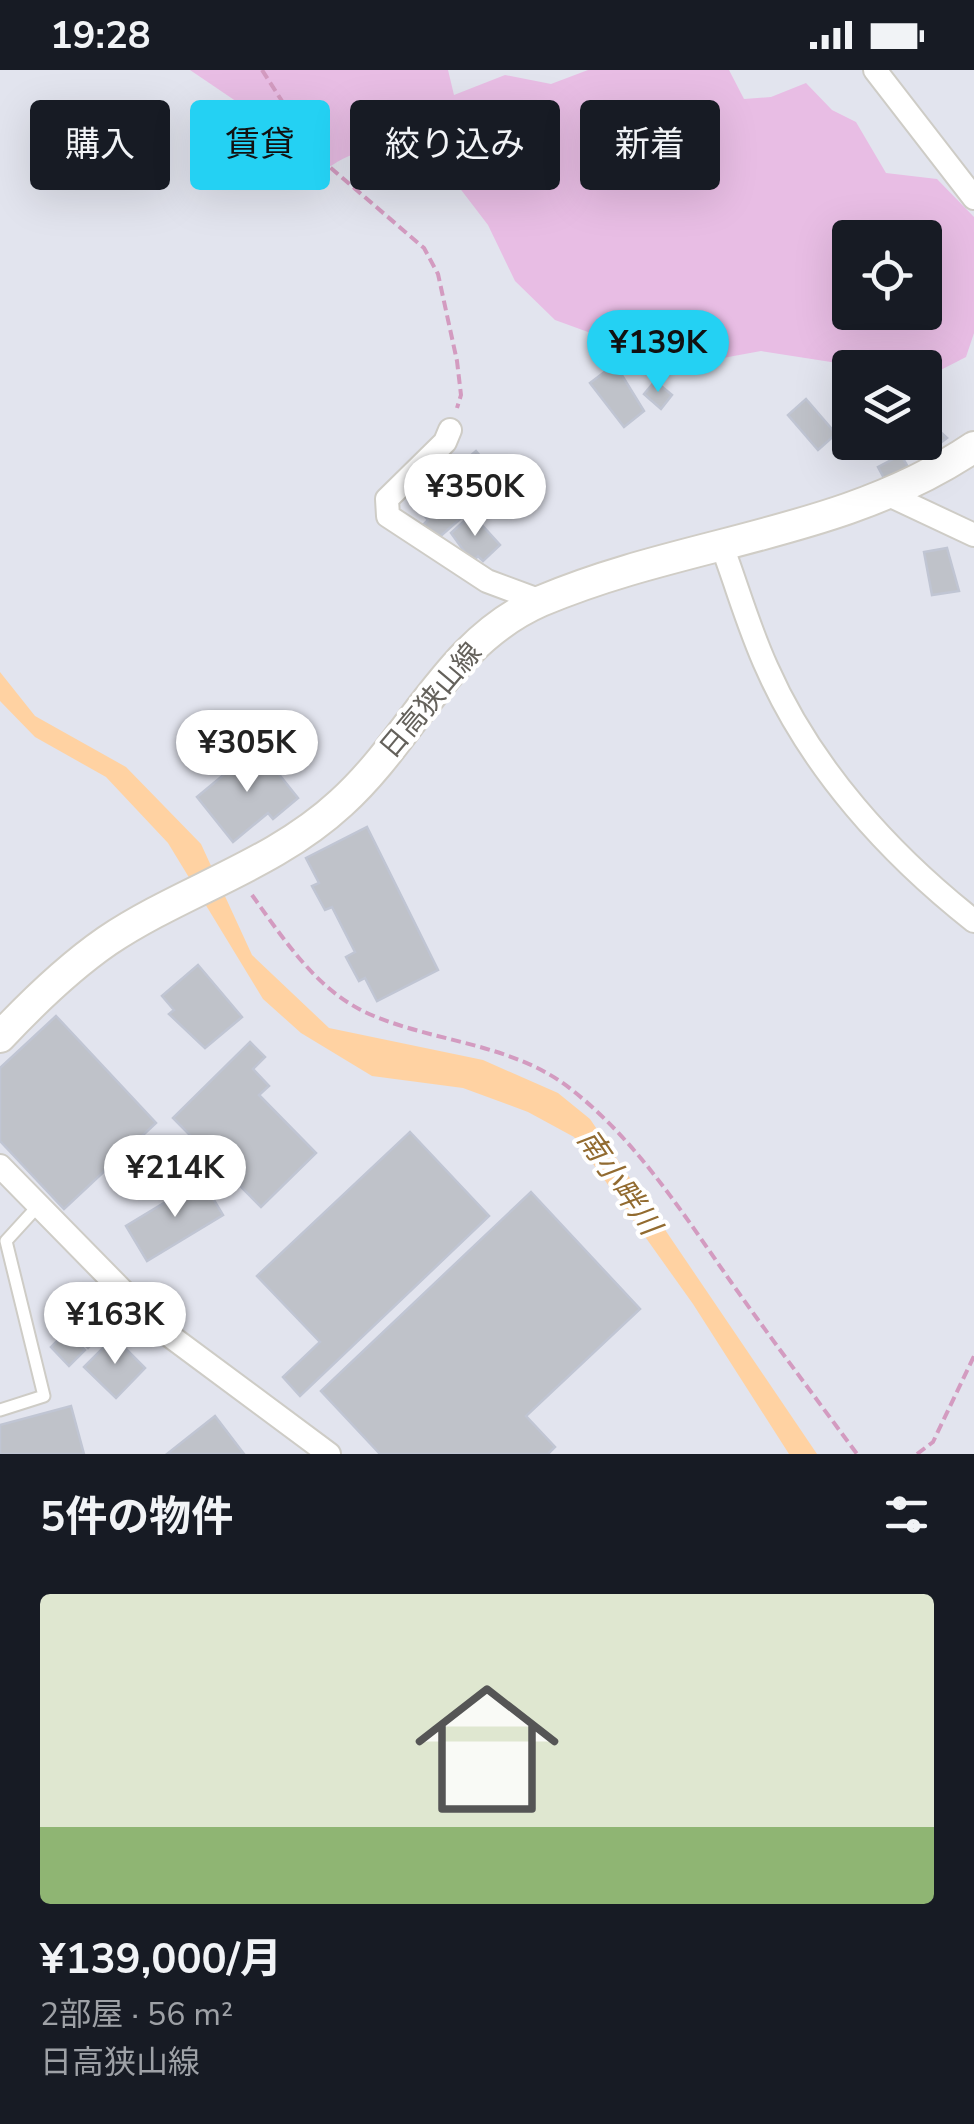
<!DOCTYPE html>
<html lang="ja">
<meta charset="utf-8">
<style>
:root{--surface:#171b24;--page:#20242c;--text:#f1f3f6;--muted:#9ea1a6;--accent:#24d1f3}
body{margin:0;font-family:"Nunito Sans","Noto Sans JP",sans-serif;background:var(--page);color:var(--text);height:100vh;display:flex;flex-direction:column;font-size:38px;white-space:nowrap}
*{box-sizing:border-box;margin:0}
p{font-size:32px;color:var(--muted)}
.icon{flex:none;width:55px;height:55px;fill:none;stroke:currentColor;stroke-width:2;stroke-linecap:round;stroke-linejoin:round}
.map{position:relative;height:1384px;overflow:hidden}
.drawer{display:flex;flex-direction:column;background:var(--surface);flex:1}
.drawer>*{flex:none}
.guide{position:absolute;left:30px;top:30px;width:915px;height:90px;display:flex;gap:20px}
.controls{position:absolute;left:832px;top:150px;display:grid;gap:20px}
.controls a{display:grid;place-items:center;width:110px;height:110px;border-radius:10px;background:var(--surface);box-shadow:0 10px 40px #0002;font-size:50px}
.price{position:absolute;translate:-50% -85px;padding:0 22px;border-radius:35px;background:#fff;color:#222;font-size:32px;line-height:65px;filter:drop-shadow(0 2px 5px #0008)}
.price::after{content:'';position:absolute;left:50%;top:60px;width:30px;height:22px;margin-left:-15px;background:inherit;clip-path:polygon(0 0,100% 0,50% 100%)}
.price.current{background:var(--accent);color:#111}
ul{padding:0;list-style:none}
li{display:grid;align-content:center;gap:20px;height:530px;padding:0 40px}
li span{display:grid;place-items:center;height:310px;border-radius:10px;color:#555}
li>.icon{margin-inline-start:auto}
span .icon{width:180px;height:180px;fill:#fffc;stroke-width:1}
li b{font-size:42px}
h2{display:flex;justify-content:space-between;align-items:center;height:120px;padding:0 40px;font-size:42px}
.pill{padding:0 35px;border-radius:10px;background:var(--surface);box-shadow:0 10px 40px #0002;font-size:35px;line-height:90px}
.pill.current{background:var(--accent);color:#111}
.status{display:flex;justify-content:space-between;align-items:center;height:70px;padding:0 50px;background:var(--surface);direction:ltr}
.status svg{height:28px;fill:currentColor}
.map>svg:first-child{display:block}
.green{fill:#e8bde4;fill-rule:evenodd}
.water{fill:#ffd2a2}
.building{fill:#bfc2c9;stroke:#c0c5d3;stroke-width:2.5}
.lines{fill:none;stroke-linecap:round;stroke-linejoin:round}
.service-casing{stroke:#ceccc6;stroke-width:15}
.minor-casing{stroke:#ceccc6;stroke-width:26}
.secondary-casing{stroke:#d0cdc6;stroke-width:34}
.path{stroke:#d39bc0;stroke-width:4;stroke-dasharray:10 5;stroke-linecap:butt}
.service{stroke:#fff;stroke-width:11}
.minor{stroke:#fff;stroke-width:22}
.secondary{stroke:#fff;stroke-width:30}
.labels{text-anchor:middle;stroke-width:8;stroke-linejoin:round;paint-order:stroke}
.street-label{font-size:28px;fill:#64615b;stroke:#fff}
.water-label{font-size:30px;font-style:italic;fill:#926b30;stroke:#fff}
</style>
<div class="status"><b>19:28</b><svg viewBox="0 0 49 12"><path d="M0 12V9h3v3zM5 12V6h3v6zM10 12V3h3v9zM15 12V0h3v12zM26 1h20v11H26zM47 4h2v5h-2z"/></svg></div>
<div class="map">
<svg width="974" height="1384" viewBox="0 0 974 1384">
<rect width="100%" height="100%" fill="#e2e4ee"/>
<path class="green" d="M190,0H448L454,25L505,5L551,14L588,0H729L744,29L771,27L806,13L832,40L856,52L886,103L937,109L974,147V263L966,287L925,308V298L863,297L761,281L712,290L671,269L635,264L599,266L555,250L515,211L488,155L439,91C398,83 368,70 331,96L303,89L292,69ZM850,168H925V242H850Z"/>
<polygon class="water" points="0,602 35,646 126,697 201,774 252,885 329,958 483,990 558,1023 590,1049 817,1384 789,1384 693,1234 574,1067 528,1042 463,1018 372,1006 301,963 263,929 168,773 106,707 35,667 0,631"/>
<g class="building">
<polygon points="615,294 644,341 624,357 590,313"/>
<polygon points="655,311 672,325 661,339 644,324"/>
<polygon points="806,329 836,364 818,380 788,345"/>
<polygon points="925,348 947,368 922,387 906,372 925,372"/>
<polygon points="476,381 500,410 473,433 462,420 470,414 456,398"/>
<polygon points="901,385 908,397 885,410 878,397"/>
<polygon points="433,402 449,420 452,416 468,442 436,470 421,457 428,450 407,426"/>
<polygon points="472,444 500,475 483,491 478,486 472,492 451,463"/>
<polygon points="947,478 959,521 932,525 924,482"/>
<polygon points="257,677 298,728 273,749 268,743 233,772 197,727"/>
<polygon points="367,757 438,900 377,931 365,908 359,911 346,887 355,882 332,837 325,840 312,816 319,813 306,788"/>
<polygon points="198,895 242,947 205,978 169,944 174,940 162,926"/>
<polygon points="56,946 156,1053 64,1139 0,1071 0,998"/>
<polygon points="250,972 265,987 253,999 269,1016 259,1025 316,1083 261,1137 173,1048"/>
<polygon points="410,1062 489,1146 300,1326 283,1307 320,1272 257,1206"/>
<polygon points="202,1110 223,1145 147,1191 126,1156"/>
<polygon points="531,1122 640,1239 526,1346 555,1377 548,1384 380,1384 321,1321"/>
<polygon points="69,1220 107,1258 88,1278 50,1240"/>
<polygon points="66,1262 85,1280 69,1296 51,1277"/>
<polygon points="114,1267 145,1298 116,1328 84,1297"/>
<polygon points="71,1336 84,1384 0,1384 0,1355"/>
<polygon points="215,1346 244,1384 167,1384"/>
</g>
<g class="lines">
<g class="service-casing">
<polyline id="service" points="0,1340 44,1326 6,1171 38,1136"/>
</g>
<g class="minor-casing">
<g id="minor">
<polyline points="875,0 974,128"/>
<polyline points="450,360 445,372 387,429 388,446 487,511 541,531"/>
<polyline points="891,426 974,465"/>
<path d="M722,476C737,516 749,559 767,598C811,698 889,784 974,851"/>
<polyline points="0,1096 158,1257 329,1384"/>
</g>
</g>
<g class="secondary-casing">
<path id="secondary" d="M0,967C32,933 68,898 107,871C183,820 273,796 341,733C413,668 447,572 541,531C685,470 842,466 974,377"/>
</g>
<g class="path">
<polyline points="262,0 318,87 424,178 438,204 457,291 461,325 457,338"/>
<path d="M252,825C285,871 319,924 374,946C439,973 515,974 572,1020C637,1071 684,1145 731,1212C772,1270 815,1327 857,1384"/>
<polyline points="917,1384 933,1372 974,1286"/>
</g>
<use href="#service" class="service"/>
<use href="#minor" class="minor"/>
<use href="#secondary" class="secondary"/>
</g>
<g class="labels">
<g class="street-label">
<text transform="translate(430 630) rotate(-50)" y="10">日高狭山線</text>
</g>
<g class="water-label">
<text transform="translate(619 1112) rotate(55)" y="10">南小畔川</text>
</g>
</g>
</svg>
<div class="controls">
<a><svg class="icon" aria-label="locate" viewBox="0 0 24 24"><circle cx="12" cy="12" r="6"/><path d="M12 2v4M12 18v4M2 12h4M18 12h4"/></svg></a>
<a><svg class="icon" aria-label="layers" viewBox="0 0 24 24"><path d="M12 4l9 5-9 5-9-5zM3 14l9 5 9-5"/></svg></a>
</div>
<b class="price current" style="left:658px;top:325px">¥139K</b>
<b class="price" style="left:475px;top:469px">¥350K</b>
<b class="price" style="left:247px;top:725px">¥305K</b>
<b class="price" style="left:175px;top:1150px">¥214K</b>
<b class="price" style="left:115px;top:1297px">¥163K</b>
<div class="guide">
<a class="pill">購入</a>
<a class="pill current">賃貸</a>
<a class="pill">絞り込み</a>
<a class="pill">新着</a>
</div>
</div>
<section class="drawer">
<h2>5件の物件<svg class="icon" aria-label="filters" viewBox="0 0 24 24"><path d="M4 7h16M4 17h16"/><circle cx="9" cy="7" r="2"/><circle cx="15" cy="17" r="2"/></svg></h2>
<ul>
<li><span style="background:linear-gradient(#dfe7d0 75%,#8fb573 0)"><svg class="icon" aria-label="home" viewBox="0 0 24 24"><path d="M3 11l9-7 9 7M6 9v11h12V9"/></svg></span><div><b>¥139,000/月</b><p>2部屋 · 56 m²</p><p>日高狭山線</p></div></li>
</ul>
</section>
